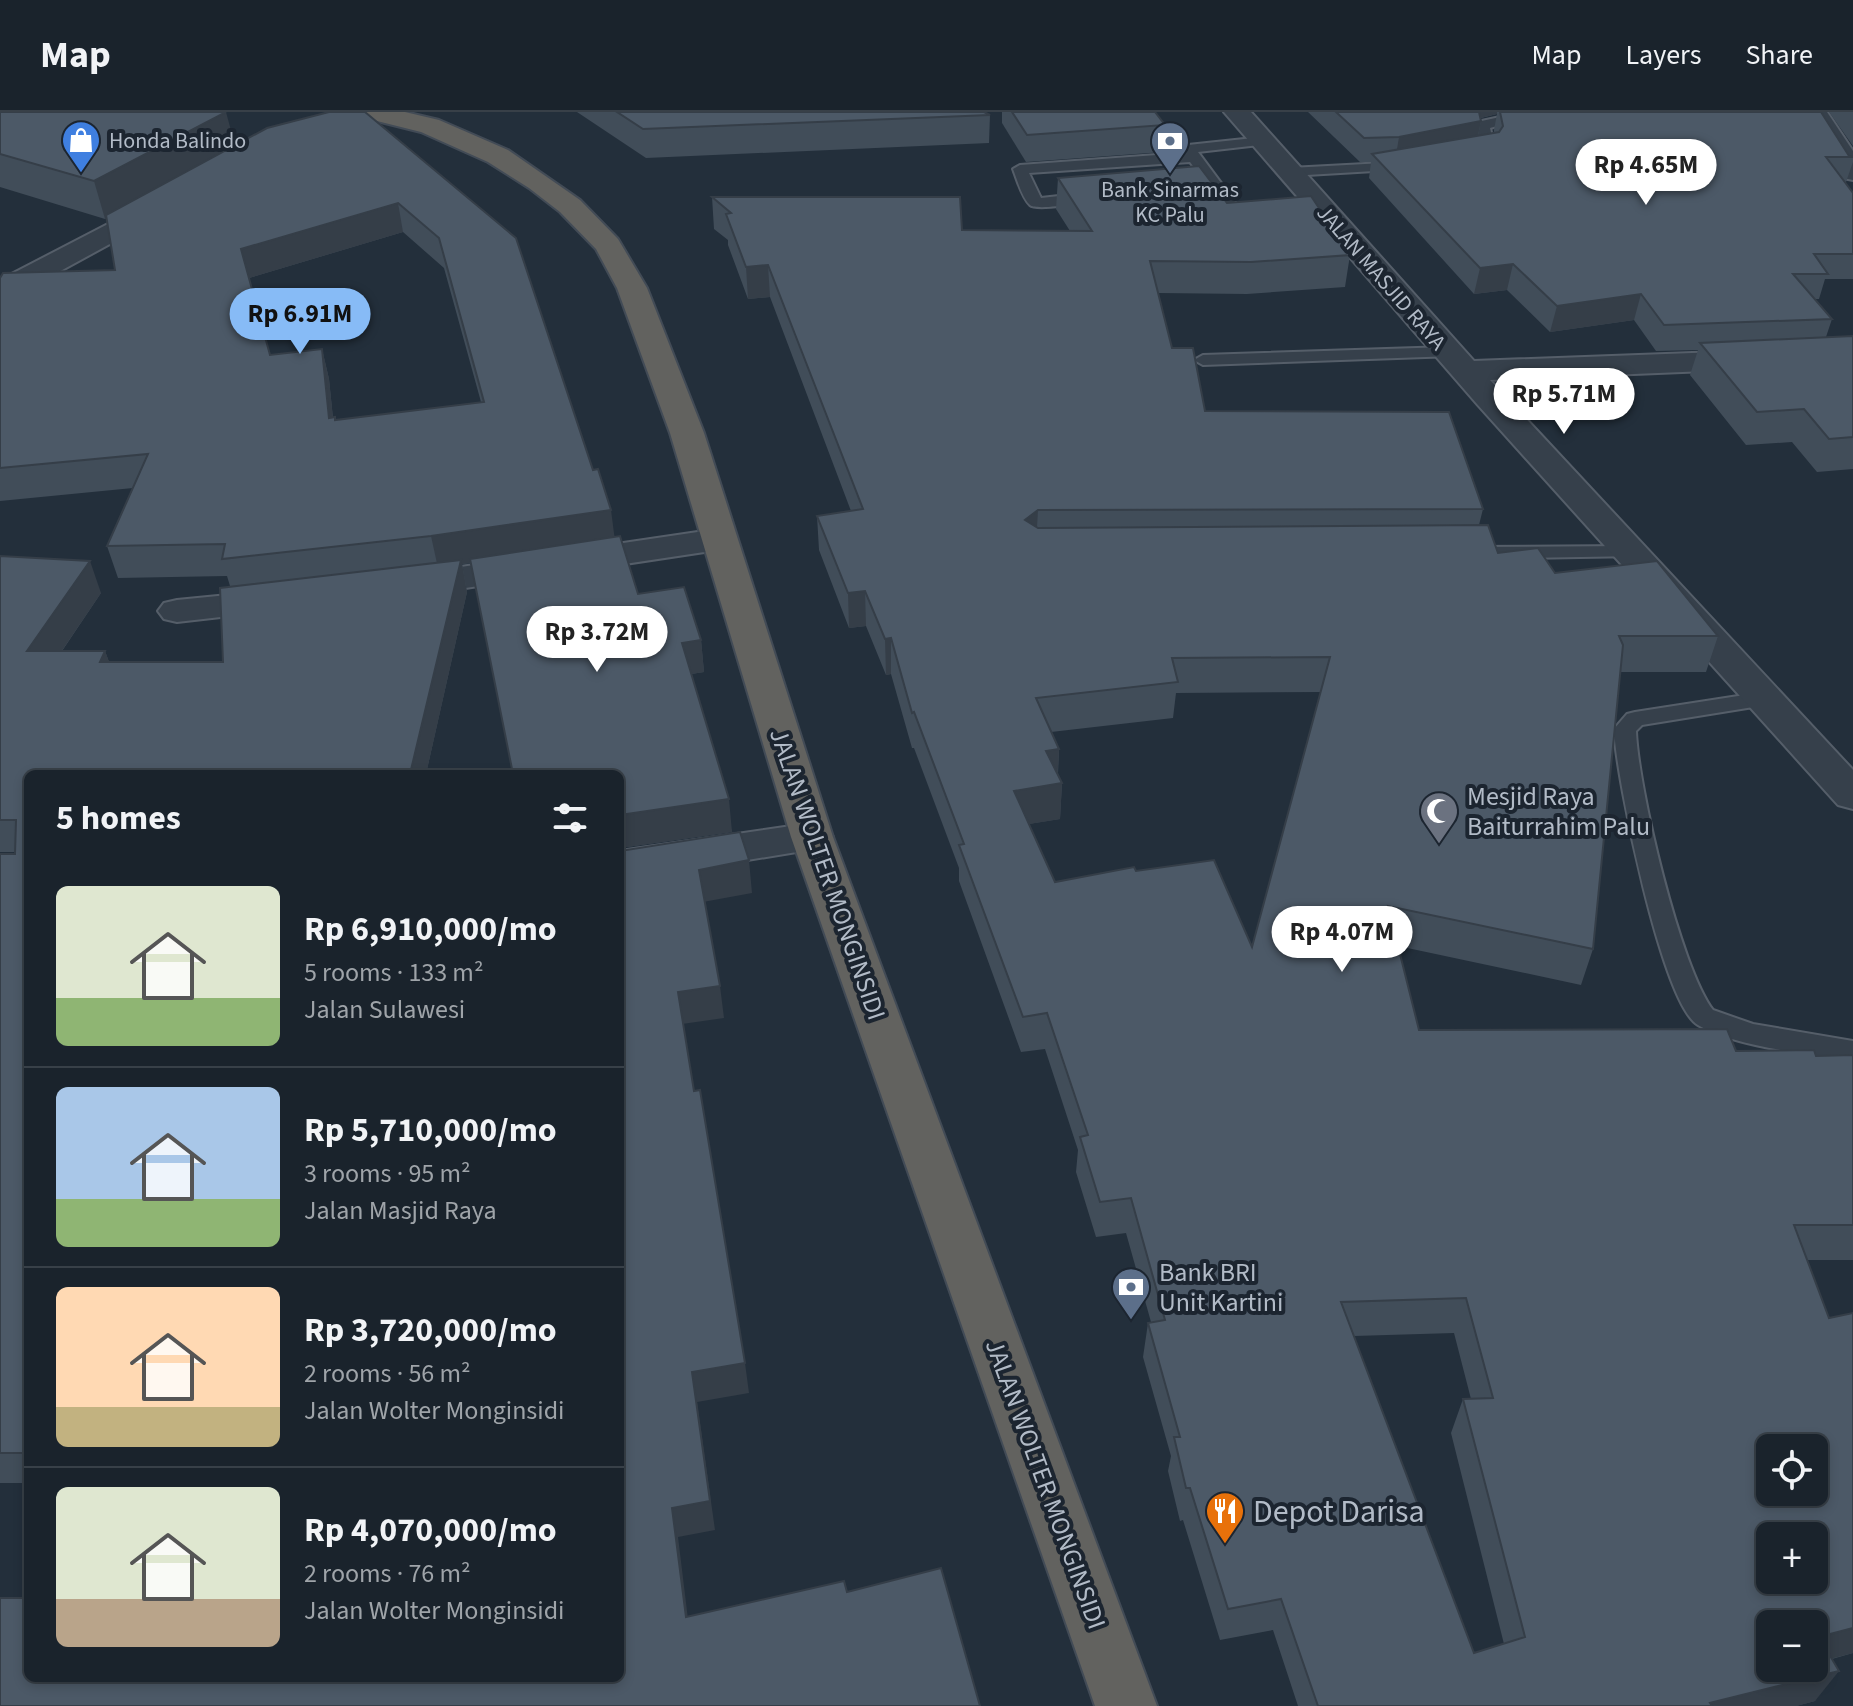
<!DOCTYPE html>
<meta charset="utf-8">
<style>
:root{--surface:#1a232c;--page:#232b34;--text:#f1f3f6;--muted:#9fa4a9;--line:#384048;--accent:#87bbf6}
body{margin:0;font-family:"Source Sans 3",sans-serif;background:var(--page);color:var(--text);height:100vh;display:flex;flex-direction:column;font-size:30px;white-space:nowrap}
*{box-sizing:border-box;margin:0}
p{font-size:26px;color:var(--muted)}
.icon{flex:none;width:44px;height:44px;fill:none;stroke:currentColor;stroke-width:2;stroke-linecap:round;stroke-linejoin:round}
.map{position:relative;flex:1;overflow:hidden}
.drawer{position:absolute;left:24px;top:658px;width:600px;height:912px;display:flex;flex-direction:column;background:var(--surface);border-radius:12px;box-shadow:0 4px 12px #0003,0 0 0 2px var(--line)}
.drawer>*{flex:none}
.controls{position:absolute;left:1756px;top:1322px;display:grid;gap:16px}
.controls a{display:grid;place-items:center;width:72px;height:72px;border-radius:12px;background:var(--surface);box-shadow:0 4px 12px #0003,0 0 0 2px var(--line);font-size:40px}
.price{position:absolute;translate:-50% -68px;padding:0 18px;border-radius:28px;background:#fff;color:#222;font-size:26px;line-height:52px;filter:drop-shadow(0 2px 4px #0008)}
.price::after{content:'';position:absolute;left:50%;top:48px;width:24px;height:18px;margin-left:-12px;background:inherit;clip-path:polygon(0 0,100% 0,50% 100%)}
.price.active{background:var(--accent);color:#111}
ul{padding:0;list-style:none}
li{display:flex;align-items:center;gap:24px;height:200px;padding:0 32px}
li+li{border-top:2px solid var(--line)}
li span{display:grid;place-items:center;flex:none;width:224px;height:160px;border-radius:12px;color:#555}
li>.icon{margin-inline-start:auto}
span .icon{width:96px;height:96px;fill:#fffc;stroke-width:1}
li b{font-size:34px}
h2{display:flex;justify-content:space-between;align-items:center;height:96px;padding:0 32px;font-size:34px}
header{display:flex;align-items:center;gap:48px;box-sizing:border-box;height:112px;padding:0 40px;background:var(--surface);border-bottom:2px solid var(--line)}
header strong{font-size:38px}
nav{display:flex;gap:44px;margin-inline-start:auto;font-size:28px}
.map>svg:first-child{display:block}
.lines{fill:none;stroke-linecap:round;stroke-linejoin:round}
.service-casing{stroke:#555e69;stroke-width:4}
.minor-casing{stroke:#555e69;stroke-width:4}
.trunk-casing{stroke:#424b56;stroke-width:4}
.service{fill:#36404b;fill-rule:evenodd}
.minor{fill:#36404b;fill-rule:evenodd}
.trunk{fill:#62625f;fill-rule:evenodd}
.wall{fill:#414d59;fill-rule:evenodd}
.shaded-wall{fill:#353e48}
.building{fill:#4c5967;stroke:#353e48;stroke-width:2;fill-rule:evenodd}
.labels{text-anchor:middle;stroke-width:8;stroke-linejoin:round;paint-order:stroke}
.far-poi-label{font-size:22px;fill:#b2bbc7;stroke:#1c2530;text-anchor:start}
.far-street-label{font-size:22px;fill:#b2bbc7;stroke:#1c2530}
.poi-label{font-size:26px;fill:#b2bbc7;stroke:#1c2530;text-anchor:start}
.street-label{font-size:26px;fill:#b2bbc7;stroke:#1c2530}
.near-poi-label{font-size:32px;fill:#b2bbc7;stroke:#1c2530;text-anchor:start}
</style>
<header>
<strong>Map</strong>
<nav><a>Map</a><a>Layers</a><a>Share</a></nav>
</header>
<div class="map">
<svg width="1853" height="1594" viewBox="0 0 1853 1594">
<rect width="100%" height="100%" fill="#232f3b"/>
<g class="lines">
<g class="service-casing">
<g id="service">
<polygon points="1523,0 1534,0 1536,3 1490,16 1495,38 1493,41 1470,44 1470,38 1480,35 1475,13 1477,10"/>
<path d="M1263,25L1270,29L1268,32L1198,40L1244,102L1255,103L1258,106L1250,111L1235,110L1190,50L1029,61L1041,86L1086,81L1094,86C1087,91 1036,99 1030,93C1022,86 1017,67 1013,57L1020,53L1184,41L1181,37L1188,33Z"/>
<polygon points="1403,50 1410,54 1408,57 1290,64 1283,60 1290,56"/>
<polygon points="1448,235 1457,240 1454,244 1203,253 1194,248 1203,243"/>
<polygon points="1631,434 1641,440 1638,444 1465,447 1455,441 1465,435"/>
<path d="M1764,580L1775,587L1772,592L1642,613L1636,619C1638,675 1680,855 1713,898L1753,912L1853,929V949C1810,942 1735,935 1698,913C1662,892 1616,664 1614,617L1627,602L1635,600Z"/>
</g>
</g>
<g class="minor-casing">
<g id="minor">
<polygon points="1224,0 1251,0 1474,249 1853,235 1853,253 1490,268 1853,658 1853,697 1838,693 1477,292"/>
<polygon points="1801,0 1827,0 1853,39 1853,68 1843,66"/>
<polygon points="162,84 172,86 176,92 172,98 11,186 0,189 0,168"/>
<polygon points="718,417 731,420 736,428 731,436 406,485 393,482 388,474 393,466 406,463"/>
<polygon points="279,478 292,481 298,489 292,497 177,510 164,507 158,499 164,491 177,488"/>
<polygon points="812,711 827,715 833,725 827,735 620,769 620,739"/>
</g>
</g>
<g class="trunk-casing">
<polygon id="trunk" points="361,0 405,0 439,8 508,38 580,88 618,127 647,176 704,321 833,725 1157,1594 1095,1594 791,725 670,321 617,176 596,137 560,100 529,76 488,50 421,20 365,6"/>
</g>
<use href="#service" class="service"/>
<use href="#minor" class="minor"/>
<use href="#trunk" class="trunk"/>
</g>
<g class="wall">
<path d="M0,0L235,34L365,0L615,425L638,482L701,528L704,560L691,562L732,720L620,736V662L471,451L462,452L467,480L426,662H28V1371H0V742H15V740H0V444L101,481L62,539H105L109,550H223L230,474L227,464L118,466L107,434L133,376L0,389V166L115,158L107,106L105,107L0,75ZM403,120L444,156L481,290L335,308L333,306L329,267L322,237L270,243L249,166Z"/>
<polygon points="577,0 984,0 990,3 989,31 646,46"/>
<polygon points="1002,0 1155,0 1165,13 1163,40 1026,50 1002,11"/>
<path d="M1308,0H1821L1849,44L1853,45V50L1846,70H1844L1853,81V167H1825L1819,187H1815L1832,207L1826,225L1853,224V357L1817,360L1792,330L1746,333L1690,263L1698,238L1656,239L1634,208L1550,220L1507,178L1474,182L1369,66L1371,50H1360ZM1497,2L1494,18V21L1478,24L1481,9V6Z"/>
<polygon points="1829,0 1853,0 1853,34"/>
<path d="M1058,66L1227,91L1350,143L1345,175L1247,182L1158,181L1172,236L1205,299L1483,397L1479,413L1498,441L1555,461L1718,524L1706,560H1620L1593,837L1581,873L1398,834L1419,918L1816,944L1853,943V1148H1807L1829,1206L1853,1201V1541L1832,1547L1815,1589L1796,1594H1298L1273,1518L1220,1528L1183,1408L1180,1409L1168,1359L1171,1344L1143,1245L1148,1211L1151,1210L1126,1121L1096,1125L1076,1060L1078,1038L1045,937L1021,940L959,769V756L914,636H912L891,562L886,563L866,514L849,516L819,438L817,404L851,399L770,185L748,187L728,133V128L714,117L712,85L962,118L1070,119L1056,97ZM1321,580L1252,835L1136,759L1055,770L1028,712L1060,707L1062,671L1058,662L1059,637L1051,620L1173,606L1176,581ZM1454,1221L1471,1287H1463L1451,1321L1504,1532L1474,1541L1354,1224Z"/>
</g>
<g class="shaded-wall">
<polygon points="226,0 236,37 105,107 94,69"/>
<polygon points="1475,0 1497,0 1497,2 1476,7 1481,9 1476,33 1395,49 1399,25"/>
<polygon points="398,91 403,120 249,166 241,137"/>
<polygon points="1513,152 1507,178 1474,182 1480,156"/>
<polygon points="768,153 770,185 748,187 746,155"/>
<polygon points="1641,182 1634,208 1550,220 1557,194"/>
<polygon points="322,237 329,267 336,337 329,306"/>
<polygon points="611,398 615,429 462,452 467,480 426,662 410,662 438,456 431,424"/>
<polygon points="1038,398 1036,433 1025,408"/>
<polygon points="90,449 101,481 40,571 27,539"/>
<polygon points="865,479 866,514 849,516 848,481"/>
<polygon points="891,526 891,562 886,563 885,527"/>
<polygon points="701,528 704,560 685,563 682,531"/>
<polygon points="105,539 117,571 100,550"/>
<polygon points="1059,637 1057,672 1062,671 1060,707 1012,715 1014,679 1046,639"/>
<polygon points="729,687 732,720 620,736 620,703"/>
<polygon points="749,748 752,781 703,790 699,758"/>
<polygon points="720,874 724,906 682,912 678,880"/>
<polygon points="745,1251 749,1281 697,1290 715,1418 678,1425 691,1532 686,1505 672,1396 692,1260"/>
<polygon points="1853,1516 1853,1541 1814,1551 1819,1525"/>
<polygon points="1839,1559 1815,1589 1796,1594 1708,1594 1710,1591"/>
</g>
<g class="building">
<polygon points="0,0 226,0 94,69 0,42"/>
<path d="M329,0H365L516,126L593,358L598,357L611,398L431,424L222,447L225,432L107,434L148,342L0,356V166L3,161L115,158L106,103L267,16ZM398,91L439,126L484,290L335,308V305L329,306L322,237L270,243L241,137Z"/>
<polygon points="617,0 984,0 990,3 643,17"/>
<polygon points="1012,0 1155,0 1165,13 1027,23"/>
<polygon points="1336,0 1479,0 1481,9 1399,25 1364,26"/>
<polygon points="1500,0 1821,0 1849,44 1853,45 1826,45 1853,81 1853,142 1814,142 1828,162 1793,162 1832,207 1664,213 1641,182 1557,194 1513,152 1480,156 1372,42 1499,20 1503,14"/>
<path d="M1199,54L1227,91L1311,84L1350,143L1251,150L1150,149L1172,236H1193L1205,299L1449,300L1483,397L1038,398L1025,408L1038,416L1488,413L1498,441L1538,436L1555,461L1657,449L1718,524H1619L1623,533L1593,837L1388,794L1419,918L1727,917L1736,939L1814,938L1816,944L1853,943V1113H1794L1829,1206L1853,1201V1516L1819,1525L1839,1559L1710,1591L1712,1594H1318L1281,1487L1228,1497L1190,1376H1186L1174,1325H1180L1148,1211L1165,1208L1131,1086L1100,1090L1080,1025L1088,1023L1047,901L1023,905L959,733L964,732L914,600L912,601L891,526L885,527L865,479L848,481L817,404L863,397L768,153L746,155L726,102L731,101L712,85H960L962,118L1092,119L1058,66ZM1330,545L1252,835L1214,748L1136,759L1134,755L1055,770L1014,679L1062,671L1046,639L1059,637L1036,586L1178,570L1172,546ZM1466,1186L1493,1286L1463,1287L1525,1525L1474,1541L1341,1190ZM1770,1336H1814V1380H1770ZM1770,1424H1814V1468H1770ZM1770,1512H1814V1556H1770Z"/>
<polygon points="1853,224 1853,325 1829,327 1804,297 1757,300 1700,231"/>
<polygon points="620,424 638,482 684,475 701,528 682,531 729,687 620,703 620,662 513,662 470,447"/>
<polygon points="0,444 90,449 27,539 105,539 100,550 223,550 220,476 461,448 410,662 28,662 28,1341 0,1341 0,742 15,742 16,708 0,708"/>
<polygon points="740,720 749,748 699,758 720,874 678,880 694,979 700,978 745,1251 692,1260 710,1389 672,1396 686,1505 844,1469 847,1480 941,1456 980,1594 0,1594 0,1486 28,1486 28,1566 620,1566 620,739"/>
</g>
<defs>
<g id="shop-pin" transform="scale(2)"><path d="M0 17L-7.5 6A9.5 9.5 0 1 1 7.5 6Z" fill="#3f7fe0" stroke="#1c2530"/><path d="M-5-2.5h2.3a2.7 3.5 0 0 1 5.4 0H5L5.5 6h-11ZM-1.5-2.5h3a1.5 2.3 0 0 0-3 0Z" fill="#fff"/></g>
<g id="bank-pin" transform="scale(2)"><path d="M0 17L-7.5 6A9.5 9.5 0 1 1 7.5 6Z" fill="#5c6f8a" stroke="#1c2530"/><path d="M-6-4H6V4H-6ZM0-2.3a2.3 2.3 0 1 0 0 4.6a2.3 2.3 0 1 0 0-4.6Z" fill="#fff"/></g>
<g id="mosque-pin" transform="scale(2)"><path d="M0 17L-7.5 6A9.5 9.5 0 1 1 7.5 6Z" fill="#6b7280" stroke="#1c2530"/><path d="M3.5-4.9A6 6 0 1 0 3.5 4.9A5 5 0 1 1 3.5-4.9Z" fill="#fff"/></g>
<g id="restaurant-pin" transform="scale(2)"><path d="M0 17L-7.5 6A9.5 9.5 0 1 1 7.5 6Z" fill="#e8710a" stroke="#1c2530"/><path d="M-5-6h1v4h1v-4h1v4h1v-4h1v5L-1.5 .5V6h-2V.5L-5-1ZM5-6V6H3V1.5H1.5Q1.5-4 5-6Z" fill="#fff"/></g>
</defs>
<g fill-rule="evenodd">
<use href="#shop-pin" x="81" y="28"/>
<use href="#bank-pin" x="1170" y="29"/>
<use href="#mosque-pin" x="1439" y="699"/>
<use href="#bank-pin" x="1131" y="1175"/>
<use href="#restaurant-pin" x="1225" y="1399"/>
</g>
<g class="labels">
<g class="far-poi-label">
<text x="109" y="36">Honda Balindo</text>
<text x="1170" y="85" text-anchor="middle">Bank Sinarmas<tspan x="1170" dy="25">KC Palu</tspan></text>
</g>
<g class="far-street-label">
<text transform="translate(1382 165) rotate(49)" y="8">JALAN MASJID RAYA</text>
</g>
<g class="poi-label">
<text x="1467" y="693">Mesjid Raya<tspan x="1467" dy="30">Baiturrahim Palu</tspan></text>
<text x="1159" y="1169">Bank BRI<tspan x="1159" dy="30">Unit Kartini</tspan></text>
</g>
<g class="street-label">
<text transform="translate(828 762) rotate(71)" y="9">JALAN WOLTER MONGINSIDI</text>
<text transform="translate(1046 1372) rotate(70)" y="9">JALAN WOLTER MONGINSIDI</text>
</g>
<g class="near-poi-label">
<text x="1253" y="1410">Depot Darisa</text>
</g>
</g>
</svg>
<div class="controls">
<a><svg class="icon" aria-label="locate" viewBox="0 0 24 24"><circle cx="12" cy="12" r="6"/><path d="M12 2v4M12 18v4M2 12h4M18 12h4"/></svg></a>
<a>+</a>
<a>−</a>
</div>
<b class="price" style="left:1646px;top:95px">Rp 4.65M</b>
<b class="price active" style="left:300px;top:244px">Rp 6.91M</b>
<b class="price" style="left:1564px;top:324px">Rp 5.71M</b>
<b class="price" style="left:597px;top:562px">Rp 3.72M</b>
<b class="price" style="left:1342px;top:862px">Rp 4.07M</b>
<section class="drawer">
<h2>5 homes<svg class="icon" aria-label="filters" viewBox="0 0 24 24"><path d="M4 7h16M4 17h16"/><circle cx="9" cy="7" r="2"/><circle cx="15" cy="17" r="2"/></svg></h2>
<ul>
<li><span style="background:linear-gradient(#dfe7d0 70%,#8fb573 0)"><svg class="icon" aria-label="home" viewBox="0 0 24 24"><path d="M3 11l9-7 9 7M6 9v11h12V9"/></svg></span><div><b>Rp 6,910,000/mo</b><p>5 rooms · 133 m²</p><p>Jalan Sulawesi</p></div></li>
<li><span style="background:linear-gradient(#a9c7e8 70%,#8fb573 0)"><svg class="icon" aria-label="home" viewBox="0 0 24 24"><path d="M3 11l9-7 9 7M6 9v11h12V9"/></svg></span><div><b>Rp 5,710,000/mo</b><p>3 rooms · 95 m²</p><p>Jalan Masjid Raya</p></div></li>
<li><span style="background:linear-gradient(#ffd9b3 75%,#c2b280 0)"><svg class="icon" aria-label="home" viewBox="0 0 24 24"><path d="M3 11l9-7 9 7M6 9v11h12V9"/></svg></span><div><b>Rp 3,720,000/mo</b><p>2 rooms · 56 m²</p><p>Jalan Wolter Monginsidi</p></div></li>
<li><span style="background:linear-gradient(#dfe7d0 70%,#b9a48a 0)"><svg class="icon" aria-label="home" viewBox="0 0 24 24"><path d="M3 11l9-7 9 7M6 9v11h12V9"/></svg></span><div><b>Rp 4,070,000/mo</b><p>2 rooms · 76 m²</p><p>Jalan Wolter Monginsidi</p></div></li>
</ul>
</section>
</div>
